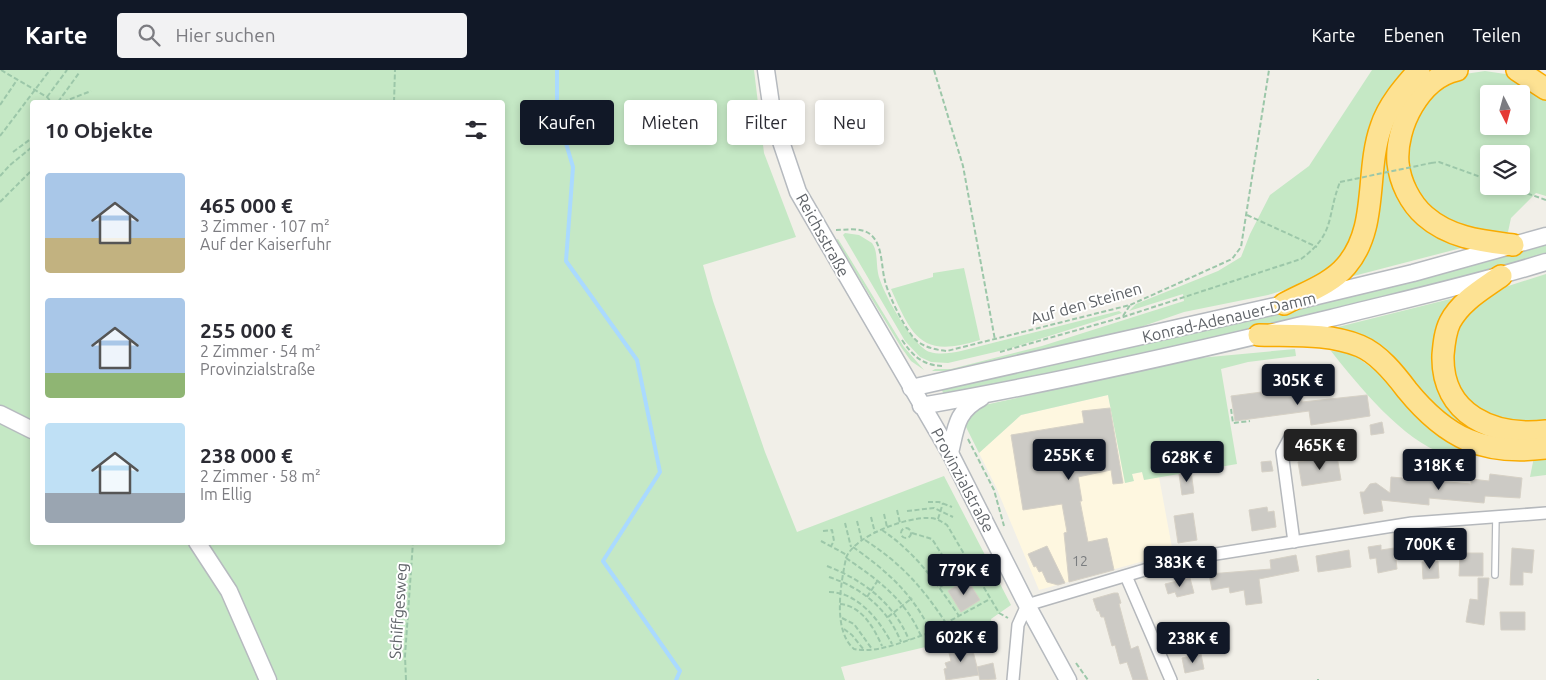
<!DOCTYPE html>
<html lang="de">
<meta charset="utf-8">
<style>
:root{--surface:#fff;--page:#f2f2f3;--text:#2b2b33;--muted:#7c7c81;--accent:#111827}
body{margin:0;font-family:Ubuntu,sans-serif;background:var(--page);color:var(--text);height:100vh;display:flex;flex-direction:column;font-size:19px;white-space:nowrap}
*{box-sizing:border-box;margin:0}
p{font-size:16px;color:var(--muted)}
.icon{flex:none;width:28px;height:28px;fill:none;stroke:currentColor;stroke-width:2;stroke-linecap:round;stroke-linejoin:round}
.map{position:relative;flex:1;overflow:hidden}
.details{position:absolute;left:30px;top:30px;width:475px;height:445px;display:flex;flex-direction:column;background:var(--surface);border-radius:5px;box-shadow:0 2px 8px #0003}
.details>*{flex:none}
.guide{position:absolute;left:520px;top:30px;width:475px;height:45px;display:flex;gap:10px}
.needle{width:32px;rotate:174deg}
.buttons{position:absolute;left:1480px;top:15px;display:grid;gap:10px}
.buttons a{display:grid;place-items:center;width:50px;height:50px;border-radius:5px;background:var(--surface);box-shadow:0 2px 8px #0003;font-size:25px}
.price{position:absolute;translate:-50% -42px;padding:0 11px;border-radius:5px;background:var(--accent);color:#fff;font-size:16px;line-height:32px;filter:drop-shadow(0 1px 2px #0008)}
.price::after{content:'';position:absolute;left:50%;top:30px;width:15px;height:11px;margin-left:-8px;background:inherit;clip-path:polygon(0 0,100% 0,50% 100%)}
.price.current{background:#222;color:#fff}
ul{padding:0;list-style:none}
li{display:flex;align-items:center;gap:15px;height:125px;padding:0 15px}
li span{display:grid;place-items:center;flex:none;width:140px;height:100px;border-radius:5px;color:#555}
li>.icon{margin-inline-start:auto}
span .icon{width:60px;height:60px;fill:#fffc;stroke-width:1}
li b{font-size:21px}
h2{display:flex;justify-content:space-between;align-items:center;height:60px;padding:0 15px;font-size:21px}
.chip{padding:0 18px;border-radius:5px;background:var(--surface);box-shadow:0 2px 8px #0003;font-size:18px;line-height:45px}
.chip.current{background:var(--accent);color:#fff}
header{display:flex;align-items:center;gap:30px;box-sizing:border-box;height:70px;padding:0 25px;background:var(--accent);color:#fff}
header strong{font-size:24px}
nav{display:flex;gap:28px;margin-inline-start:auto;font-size:18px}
.search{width:350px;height:45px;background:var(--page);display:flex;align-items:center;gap:12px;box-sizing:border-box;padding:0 18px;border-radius:5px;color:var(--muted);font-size:19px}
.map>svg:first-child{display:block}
.commercial{fill:#fef7e0}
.green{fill:#c5e8c5;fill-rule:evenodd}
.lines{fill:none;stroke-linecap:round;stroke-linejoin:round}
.stream{stroke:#aadaff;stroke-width:4}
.building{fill:#cccac5;stroke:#d6d1c6}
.lane-casing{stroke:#b5b8bc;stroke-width:8}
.street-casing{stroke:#b5b8bc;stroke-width:14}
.secondary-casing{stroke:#b6babf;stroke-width:19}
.highway-casing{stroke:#f9ab00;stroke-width:24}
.path{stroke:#9cc7a9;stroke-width:2;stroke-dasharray:5 2.5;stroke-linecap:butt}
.lane{stroke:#fff;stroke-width:5.5}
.street{stroke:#fff;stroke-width:11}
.secondary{stroke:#fff;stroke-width:16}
.highway{stroke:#fde293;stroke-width:21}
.path-bridge{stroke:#9cc7a9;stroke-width:2;stroke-dasharray:5 2.5;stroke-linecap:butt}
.labels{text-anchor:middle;stroke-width:4;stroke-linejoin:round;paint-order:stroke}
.number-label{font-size:14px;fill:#7a7d7f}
.street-label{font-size:16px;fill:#5f6368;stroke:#fff}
</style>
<header>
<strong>Karte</strong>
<div class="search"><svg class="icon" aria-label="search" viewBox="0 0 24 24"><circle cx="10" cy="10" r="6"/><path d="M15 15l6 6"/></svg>Hier suchen</div>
<nav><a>Karte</a><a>Ebenen</a><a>Teilen</a></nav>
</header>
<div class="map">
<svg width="1546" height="610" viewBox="0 0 1546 610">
<rect width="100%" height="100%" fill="#f1efe8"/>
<polygon class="commercial" points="1108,325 1125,413 1133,411 1132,404 1143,402 1144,410 1159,407 1173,483 1039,520 996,417 979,383 1021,345"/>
<g class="green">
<path d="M0,0H754L764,83L796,167L703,195L713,231L765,382L797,462L944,406L1011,535L991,549L993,561L841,597L845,610H0ZM32,32H502V472H32Z"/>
<polygon points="1372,0 1406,0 1372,51 1358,149 1341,190 1313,211 1268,225 1184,242 1132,260 951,301 932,301 935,299 951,299 1042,276 1184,231 1183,224 1129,241 1136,234 1218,201 1241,187 1250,164 1270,125 1309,96"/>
<polygon points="1426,0 1440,0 1420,16 1399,118 1469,176 1342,209 1388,55"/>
<path d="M1485,1L1512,5L1546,25V126L1536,123L1511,148L1508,162H1472L1427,138L1408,105L1407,66L1434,21L1465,4ZM1489,24H1521V56H1489ZM1489,84H1521V116H1489Z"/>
<path d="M845,163L859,165L872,173C878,181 876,193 878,203C881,220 913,277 930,282C940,285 951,283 961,281L1119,241L1122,243L1008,279L948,293L931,292L920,287L905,271L843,165Z"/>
<polygon points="838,169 904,277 924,300 911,291 901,277 836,170"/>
<path d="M1546,173V184C1348,239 1147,283 946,327L941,319L1254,249Z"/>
<path d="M964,198L980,270C922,288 913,269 891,219L933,207V203Z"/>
<polygon points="1546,204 1546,355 1502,354 1466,333 1450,301 1453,263 1465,242 1502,218"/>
<polygon points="1462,226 1445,244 1454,343 1546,373 1469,362 1330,259"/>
<polygon points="1295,279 1296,286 1248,292 1221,299 1237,394 1144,410 1142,402 1132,404 1134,411 1125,413 1108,325 1021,345 979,383 964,353 980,336 1199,288"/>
<path d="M1331,281L1350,282L1376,301L1435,361L1459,378L1480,386C1469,386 1455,388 1445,384C1404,372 1357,314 1331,281Z"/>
<polygon points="1546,386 1546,405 1530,407 1534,387"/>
</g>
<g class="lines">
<polyline class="stream" points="557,0 557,43 573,97 566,191 637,290 660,402 603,491 680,601 676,610"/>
</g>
<g class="building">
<polygon points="1300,317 1302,332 1367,325 1370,346 1311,355 1309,341 1235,351 1231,326"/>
<polygon points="1110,338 1123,413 1113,414 1111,400 1078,407 1082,431 1080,431 1088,472 1107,468 1114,500 1069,512 1064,463 1067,462 1062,434 1023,440 1011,365 1084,353 1082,341"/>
<polygon points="1382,352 1384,363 1371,365 1370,355"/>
<polygon points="1337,386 1341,410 1302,416 1298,392"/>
<polygon points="1271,391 1273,401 1262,402 1261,392"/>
<polygon points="1191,401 1194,423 1182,425 1179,404"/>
<polygon points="1490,404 1522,408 1520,428 1485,426 1484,433 1429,428 1429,435 1381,430 1383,441 1364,444 1360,422 1364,422 1370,414 1376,413 1390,423 1391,407 1471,414 1471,409 1489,411"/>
<polygon points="1267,437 1268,442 1274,441 1276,457 1252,461 1249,440"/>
<polygon points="1193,443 1197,470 1178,473 1174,446"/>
<polygon points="1381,475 1381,480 1401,477 1403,488 1396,489 1397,499 1378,503 1376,488 1370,489 1368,477"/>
<polygon points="1047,476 1065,513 1058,515 1047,512 1042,501 1039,502 1036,496 1034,497 1028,484"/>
<polygon points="1512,478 1534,480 1532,503 1523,502 1523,515 1510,515"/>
<polygon points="1349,480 1351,497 1318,502 1316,486"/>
<polygon points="1460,483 1483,483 1483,506 1459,506"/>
<polygon points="1296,485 1299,501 1259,509 1262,533 1246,535 1244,520 1230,523 1229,517 1212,520 1209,504 1271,499 1270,490"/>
<polygon points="1438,491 1439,508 1423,509 1422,492"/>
<polygon points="1190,508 1194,523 1177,527 1175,522 1168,524 1165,514"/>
<polygon points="1478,508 1489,508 1484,555 1466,552 1470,529 1478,530"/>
<polygon points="967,509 980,530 961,542 948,521"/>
<polygon points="1114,523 1118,523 1121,533 1119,534 1131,579 1138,576 1148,610 1133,610 1127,592 1120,594 1115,575 1112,576 1104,547 1101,547 1099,541 1097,541 1093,529"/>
<polygon points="1500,542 1525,542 1525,560 1501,560"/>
<polygon points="971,573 979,605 946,610 944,599 947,598 945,593 951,591 948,579"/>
<polygon points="1201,584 1204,599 1185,603 1182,588"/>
<polygon points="993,593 996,609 980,610 977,597"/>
</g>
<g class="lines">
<g class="lane-casing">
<polyline id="lane" points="1495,505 1496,445"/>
</g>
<g class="street-casing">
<g id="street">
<polyline points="1289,369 1282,382 1294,472"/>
<polyline points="1126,506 1171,610"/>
<polyline points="1013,610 1018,555 1027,535 1037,532 1178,490 1412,453 1546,443"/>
</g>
</g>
<g class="secondary-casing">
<g id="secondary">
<polyline points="766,0 773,48 798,122 950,383 1027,535 1068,610"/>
<polyline points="911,318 1284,234 1413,203 1546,166"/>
<path d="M921,336C1059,312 1195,281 1331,248C1403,230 1475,214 1546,192"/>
<polyline points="0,344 32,360"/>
<path d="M950,383C956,358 956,341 981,328"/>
<polyline points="197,472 229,521 268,610"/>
</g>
</g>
<g class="highway-casing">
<g id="highway">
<path d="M1457,0C1420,8 1395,57 1398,93C1400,112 1410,133 1425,146C1450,168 1482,171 1513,175"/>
<polyline points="1517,0 1546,19"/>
<path d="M1501,206C1483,219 1461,231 1450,252C1445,262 1444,274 1443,285C1441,345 1494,367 1546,361"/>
<path d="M1284,234C1304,223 1331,214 1346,196C1379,158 1365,102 1381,57C1388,35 1404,17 1419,0"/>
<path d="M1259,265C1293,266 1328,263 1360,276C1379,284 1395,304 1407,320C1446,368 1484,386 1546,378"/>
</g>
</g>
<g class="path">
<polyline points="1,0 47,27 51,32"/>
<polyline points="934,0 963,96 995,270"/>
<polyline points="47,27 67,0"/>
<polyline points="58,32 79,3"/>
<polyline points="63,32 91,21"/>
<polyline points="394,32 395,0"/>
<polyline points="0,35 17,10"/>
<polyline points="0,66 50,0"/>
<polyline points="13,82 32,68"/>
<polyline points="1431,93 1439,92 1489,110"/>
<polyline points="0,106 10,95 32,77"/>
<polyline points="1506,116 1546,130"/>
<polyline points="0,132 32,100"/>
<polyline points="1247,145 1317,177"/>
<path d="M836,160C846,160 861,157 870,164C883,174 881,197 885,211C888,225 907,264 918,272C927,278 937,280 947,281L1130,235L1232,189L1241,177L1269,0"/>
<polyline points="1123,246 1130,235"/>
<path d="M902,270C913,286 922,295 942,296"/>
<path d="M1000,282L1123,247L1301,189C1336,163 1326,148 1340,112"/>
<polyline points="1231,339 1233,353 1250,351"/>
<polyline points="968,369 994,420 1004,456"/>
<polyline points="928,432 939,432 952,437"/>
<polyline points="897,440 900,453"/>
<polyline points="907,441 934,438 953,447"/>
<polyline points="884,444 887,457"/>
<polyline points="871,447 875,463"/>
<polyline points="938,449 943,433"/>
<polyline points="857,451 862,471"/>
<polyline points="845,453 851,477"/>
<circle cx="906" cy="463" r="5"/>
<path d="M882,460C916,483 936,512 959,546"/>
<polyline points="823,461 832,460 834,471 831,476"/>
<polyline points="912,463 932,469 960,513"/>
<path d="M865,470C902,494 922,517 946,553"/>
<polyline points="821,471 847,485"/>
<path d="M853,477C887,501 913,524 931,562"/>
<path d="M846,488C854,466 906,447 929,448C936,448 941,451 947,455L999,543L1008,548"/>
<path d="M827,496C863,510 894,533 909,570"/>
<path d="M829,507C862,518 888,539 901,572"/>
<polyline points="940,517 956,507"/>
<path d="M829,522C858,522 880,551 892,574"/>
<polyline points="867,527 878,510"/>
<path d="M840,534C862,536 874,558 882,576"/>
<polyline points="888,547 912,528"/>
<polyline points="842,548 854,554 872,579"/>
<polyline points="844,559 852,565 864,580"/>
<path d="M921,566C905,529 878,510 846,488C841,513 832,560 854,579C876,584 905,571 926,564L990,529"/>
<polyline points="1076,593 1088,610"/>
<polyline points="406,610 405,586 413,472"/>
<polyline points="1318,610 1318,609"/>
</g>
<use href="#lane" class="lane"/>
<use href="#street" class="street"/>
<use href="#secondary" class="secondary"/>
<use href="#highway" class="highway"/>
<polyline class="path-bridge" points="1340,112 1431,93"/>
</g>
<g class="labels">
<g class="number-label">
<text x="1080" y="496">12</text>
</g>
<g class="street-label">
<text transform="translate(823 165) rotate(61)" y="6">Reichsstraße</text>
<text transform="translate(1086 233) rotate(-16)" y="6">Auf den Steinen</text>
<text transform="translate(1229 247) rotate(-13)" y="6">Konrad-Adenauer-Damm</text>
<text transform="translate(963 410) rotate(62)" y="6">Provinzialstraße</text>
<text transform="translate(398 541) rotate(-86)" y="6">Schiffgesweg</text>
</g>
</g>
</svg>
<div class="buttons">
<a><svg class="needle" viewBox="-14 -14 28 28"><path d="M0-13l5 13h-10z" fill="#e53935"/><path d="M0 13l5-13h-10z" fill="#7c7c81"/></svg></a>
<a><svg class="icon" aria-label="layers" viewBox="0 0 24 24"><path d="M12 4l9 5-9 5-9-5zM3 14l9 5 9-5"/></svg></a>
</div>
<b class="price" style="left:1298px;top:336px">305K €</b>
<b class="price current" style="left:1320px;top:401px">465K €</b>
<b class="price" style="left:1069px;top:411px">255K €</b>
<b class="price" style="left:1187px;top:413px">628K €</b>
<b class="price" style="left:1439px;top:421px">318K €</b>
<b class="price" style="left:1430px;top:500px">700K €</b>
<b class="price" style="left:1180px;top:518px">383K €</b>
<b class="price" style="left:964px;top:526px">779K €</b>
<b class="price" style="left:961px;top:593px">602K €</b>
<b class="price" style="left:1193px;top:594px">238K €</b>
<div class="guide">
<a class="chip current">Kaufen</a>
<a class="chip">Mieten</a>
<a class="chip">Filter</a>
<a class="chip">Neu</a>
</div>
<section class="details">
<h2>10 Objekte<svg class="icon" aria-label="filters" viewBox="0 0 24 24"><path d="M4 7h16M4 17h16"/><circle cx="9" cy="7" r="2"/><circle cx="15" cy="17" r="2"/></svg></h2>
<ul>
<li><span style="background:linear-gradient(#a9c7e8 65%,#c2b280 0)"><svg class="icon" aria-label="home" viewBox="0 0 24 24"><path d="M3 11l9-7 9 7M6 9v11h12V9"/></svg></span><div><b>465 000 €</b><p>3 Zimmer · 107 m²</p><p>Auf der Kaiserfuhr</p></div></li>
<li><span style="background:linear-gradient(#a9c7e8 75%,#8fb573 0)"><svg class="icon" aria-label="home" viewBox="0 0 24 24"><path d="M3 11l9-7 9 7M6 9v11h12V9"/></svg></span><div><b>255 000 €</b><p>2 Zimmer · 54 m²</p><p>Provinzialstraße</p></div></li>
<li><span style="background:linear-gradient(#bfe0f5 70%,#9aa5b1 0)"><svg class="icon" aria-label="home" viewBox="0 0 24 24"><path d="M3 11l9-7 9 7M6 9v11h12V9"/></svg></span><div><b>238 000 €</b><p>2 Zimmer · 58 m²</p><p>Im Ellig</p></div></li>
</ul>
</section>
</div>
